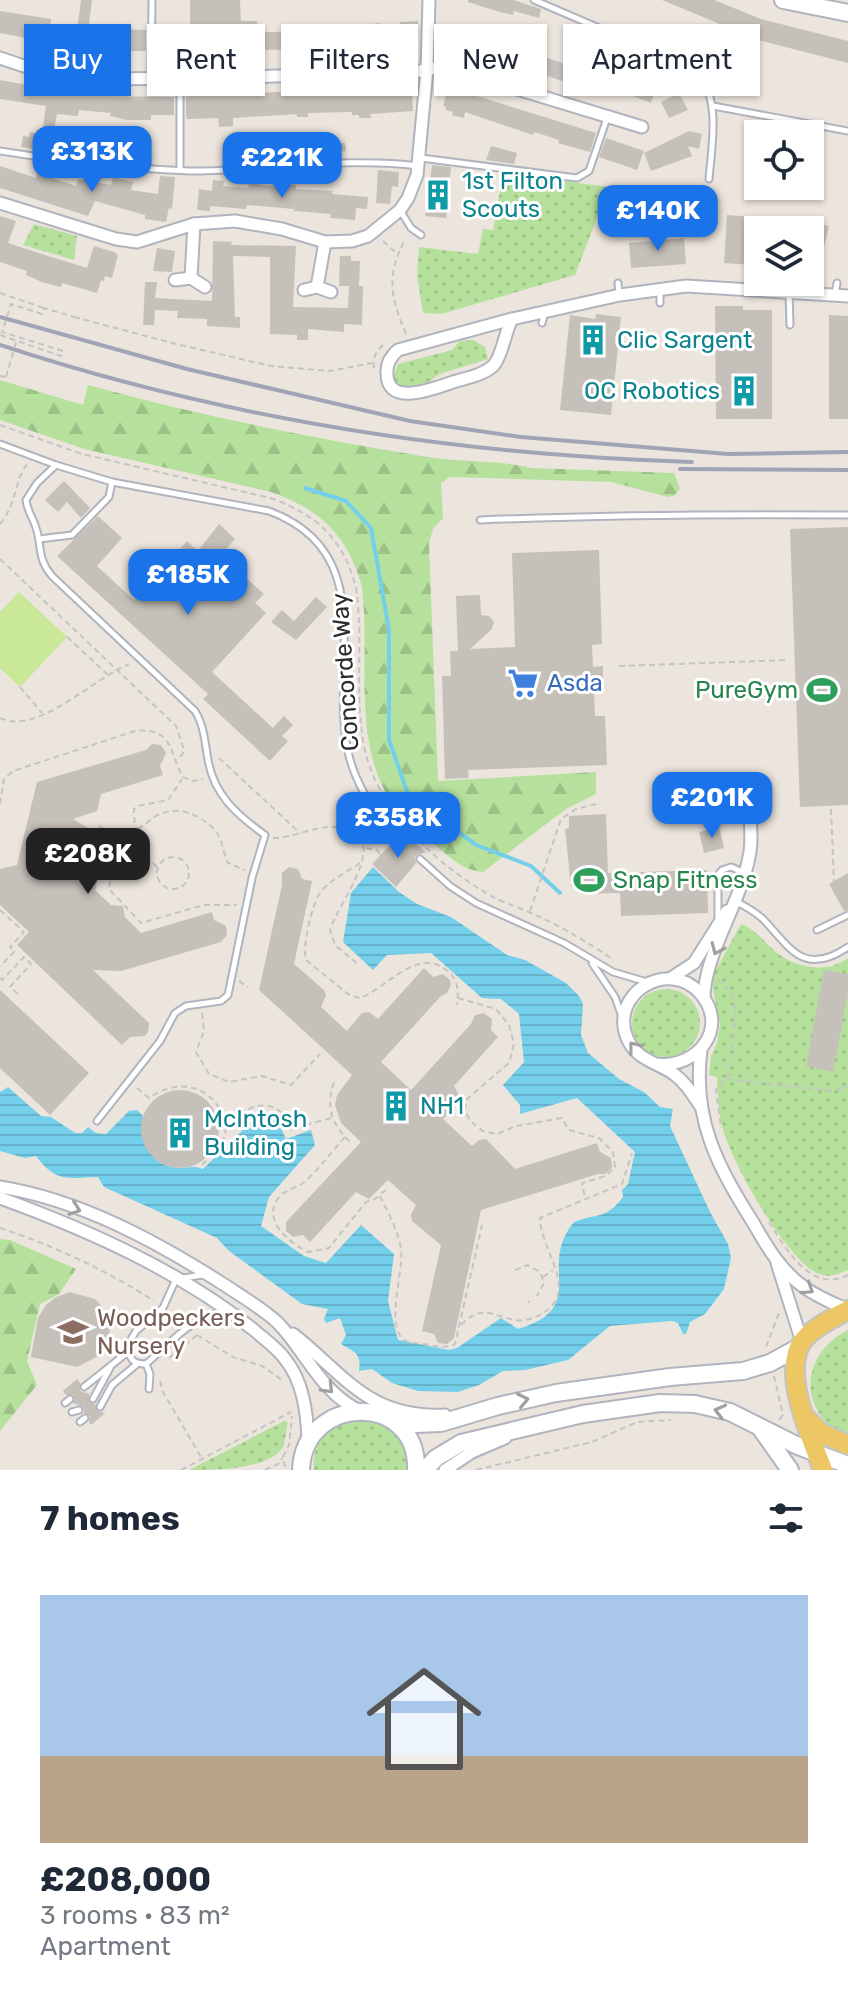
<!DOCTYPE html>
<meta charset="utf-8">
<style>
:root{--surface:#fff;--page:#f2f2f3;--text:#1f2937;--muted:#747a83;--accent:#1a73e8}
body{margin:0;font-family:Rubik,sans-serif;background:var(--page);color:var(--text);height:100vh;display:flex;flex-direction:column;font-size:30px;white-space:nowrap}
*{box-sizing:border-box;margin:0}
p{font-size:26px;color:var(--muted)}
.icon{flex:none;width:44px;height:44px;fill:none;stroke:currentColor;stroke-width:2;stroke-linecap:round;stroke-linejoin:round}
.map{position:relative;height:1470px;overflow:hidden}
.sheet{display:flex;flex-direction:column;background:var(--surface);flex:1}
.sheet>*{flex:none}
.guide{position:absolute;left:24px;top:24px;width:800px;height:72px;display:flex;gap:16px}
.tools{position:absolute;left:744px;top:120px;display:grid;gap:16px}
.tools a{display:grid;place-items:center;width:80px;height:80px;border-radius:0px;background:var(--surface);box-shadow:0 2px 6px #0004;font-size:40px}
.price{position:absolute;translate:-50% -68px;padding:0 18px;border-radius:16px;background:var(--accent);color:#fff;font-size:26px;line-height:52px;filter:drop-shadow(0 2px 4px #0008)}
.price::after{content:'';position:absolute;left:50%;top:48px;width:24px;height:18px;margin-left:-12px;background:inherit;clip-path:polygon(0 0,100% 0,50% 100%)}
.price.current{background:#222;color:#fff}
ul{padding:0;list-style:none}
li{display:grid;align-content:center;gap:16px;height:424px;padding:0 40px}
li span{display:grid;place-items:center;height:248px;border-radius:0px;color:#555}
li>.icon{margin-inline-start:auto}
span .icon{width:144px;height:144px;fill:#fffc;stroke-width:1}
li b{font-size:34px}
h2{display:flex;justify-content:space-between;align-items:center;height:96px;padding:0 40px;font-size:34px}
.chip{padding:0 28px;border-radius:0px;background:var(--surface);box-shadow:0 2px 6px #0004;font-size:28px;line-height:72px}
.chip.current{background:var(--accent);color:#fff}
.map>svg:first-child{display:block}
.grass{fill:url(#grass-dots)}
.forest{fill:url(#forest-firs)}
.pitch{fill:#c9e898}
.water{fill:url(#water-rules)}
.lines{fill:none;stroke-linecap:round;stroke-linejoin:round}
.stream{stroke:#74cfeb;stroke-width:4}
.building{fill:#c5c0b9}
.lane-casing{stroke:#b1b4be;stroke-width:9}
.street-casing{stroke:#b1b4be;stroke-width:15}
.secondary-casing{stroke:#b1b4be;stroke-width:20}
.primary-casing{stroke:#c4c4c4;stroke-width:22}
.path{stroke:#c4c4c4;stroke-width:2;stroke-dasharray:6 4;stroke-linecap:butt}
.lane{stroke:#fff;stroke-width:5}
.street{stroke:#fff;stroke-width:11}
.secondary{stroke:#fff;stroke-width:16}
.primary{stroke:#ecc763;stroke-width:18}
.rail{stroke:#a0a4b5;stroke-width:4}
.path-bridge{stroke:#c4c4c4;stroke-width:2;stroke-dasharray:6 4;stroke-linecap:butt}
.oneway{stroke:#a0a0a0}
.labels{text-anchor:middle;stroke-width:6;stroke-linejoin:round;paint-order:stroke}
.culture-label{font-size:24px;fill:#0d838f;stroke:#fff;text-anchor:start}
.street-label{font-size:24px;fill:#2b2b2b;stroke:#fff}
.shop-label{font-size:24px;fill:#366cbe;stroke:#fff;text-anchor:start}
.leisure-label{font-size:24px;fill:#27864d;stroke:#fff;text-anchor:end}
.education-label{font-size:24px;fill:#785e54;stroke:#fff;text-anchor:start}
</style>
<div class="map">
<svg width="848" height="1470" viewBox="0 0 848 1470">
<defs>
<pattern id="grass-dots" width="8" height="8" patternUnits="userSpaceOnUse" patternTransform="scale(2)"><rect width="8" height="8" fill="#b6e19c"/><path d="M2 2h.1M6 6h.1" fill="none" stroke="#9dc187" stroke-width="1.8" stroke-linecap="round"/></pattern>
<pattern id="forest-firs" width="22" height="20" patternUnits="userSpaceOnUse" patternTransform="scale(2)"><rect width="22" height="20" fill="#b6e19c"/><path d="M5 1l3.5 6h-7zM16 11l3.5 6h-7z" fill="#9dc187"/></pattern>
<pattern id="water-rules" width="6" height="5" patternUnits="userSpaceOnUse" patternTransform="scale(2)"><rect width="6" height="5" fill="#74cfeb"/><path d="M0 2.5h6" fill="none" stroke="#65b2ca"/></pattern>
</defs>
<rect width="100%" height="100%" fill="#ece5de"/>
<g class="grass">
<polygon points="503,173 609,187 575,275 441,314 423,313 417,275 419,247 478,254 483,229 493,230"/>
<polygon points="34,224 77,236 74,260 23,245"/>
<path d="M473,340L485,347L488,359C473,364 457,368 443,373C423,381 431,392 402,388L393,378L398,364L452,350L460,341Z"/>
<path d="M741,924C756,929 764,943 776,952C796,968 827,974 848,958V1270C839,1274 829,1278 819,1274C787,1262 730,1160 722,1126C718,1109 718,1094 717,1077L709,1075L711,1056L717,1043L720,1025L711,979Z"/>
<circle cx="666" cy="1023" r="34"/>
<path d="M848,1330V1437C797,1415 799,1354 848,1330Z"/>
<path d="M360,1417C396,1422 404,1436 410,1470H314C310,1440 334,1423 360,1417Z"/>
<path d="M284,1421L288,1422C286,1430 286,1440 283,1447C269,1470 214,1470 189,1470Z"/>
</g>
<g class="forest">
<path d="M0,380L83,405L88,385C198,415 310,438 422,456C458,463 495,459 531,468L674,473L680,489L674,496L668,497L611,482L450,477L441,483L443,518L433,529L429,543L438,781L596,772V794L566,809L483,872C461,870 448,856 432,842C415,828 397,812 386,793C353,734 370,653 362,587C348,536 320,509 271,492L84,449L0,420Z"/>
<polygon points="0,1239 10,1240 76,1269 59,1294 40,1304 27,1361 37,1385 0,1431"/>
</g>
<polygon class="pitch" points="19,592 67,637 20,687 0,668 0,612"/>
<path class="water" d="M373,867L399,892L417,904L451,917L507,955L525,960L566,983L579,996L583,1004L581,1035L588,1053L619,1079L644,1092L660,1107L673,1109L670,1126L710,1212L728,1244L731,1258L724,1289L705,1314L690,1322L686,1334H683L678,1323L672,1321L610,1326L568,1360L525,1370L503,1371L479,1385L458,1392L418,1391L392,1383L372,1369L359,1371C362,1352 353,1352 341,1344L346,1335L340,1318L326,1323L324,1319L328,1309L302,1304L229,1251L217,1238L104,1187L98,1177C68,1178 56,1183 36,1156L25,1158L0,1151V1092L8,1087L41,1116L51,1117L75,1133H82L88,1127L96,1133L106,1134L129,1111L137,1110L143,1116C139,1141 150,1166 178,1168C187,1168 194,1165 203,1169L256,1117C274,1114 280,1125 286,1139L311,1130L315,1145L269,1197L261,1226L304,1256L326,1263L361,1225L394,1254L388,1301L398,1340L449,1350L457,1348L501,1318L518,1329C591,1307 536,1267 574,1222C597,1213 606,1220 623,1197L622,1190L628,1184L635,1152L577,1098L520,1114V1105L503,1085L524,1062L519,1014L501,999L482,998L431,953L387,955L373,970L343,942L351,893Z"/>
<g class="lines">
<polyline class="stream" points="305,488 346,501 371,528 389,630 389,740 408,794 476,845 531,866 560,893"/>
</g>
<g class="building">
<polygon points="81,0 92,0 88,32 114,35 114,29 146,30 146,51 108,51 67,46 0,33 0,11 51,19 50,26 77,30"/>
<polygon points="190,0 240,0 241,21 257,21 258,32 298,32 297,25 362,26 379,23 386,30 400,29 400,22 418,21 418,44 346,49 157,51 157,25 190,25"/>
<polygon points="468,0 513,0 541,9 539,18 514,11 513,15 500,12 468,2"/>
<polygon points="662,0 714,0 761,19 848,41 848,63 758,40"/>
<polygon points="446,30 469,36 470,31 492,38 493,33 504,36 502,41 542,53 542,56 570,66 573,57 584,61 582,66 610,75 612,70 629,76 638,51 650,56 641,81 657,86 651,103 601,84 597,94 548,76 443,47"/>
<polygon points="667,33 677,38 676,40 725,62 720,76 698,65 700,60 660,45"/>
<polygon points="0,80 60,91 105,96 174,97 174,115 151,115 151,120 127,120 110,116 111,113 79,110 78,116 57,114 53,136 60,137 57,153 21,147 23,136 29,137 30,132 42,134 46,106 0,99"/>
<polygon points="448,87 596,133 590,152 558,143 559,140 547,136 534,132 533,135 465,112 464,118 452,115 453,112 446,110 446,107 443,106"/>
<polygon points="280,92 412,92 413,111 370,114 371,118 359,118 359,115 352,115 352,112 308,113 308,117 297,117 297,114 233,118 233,126 219,127 218,118 187,119 186,114 186,97 192,95"/>
<polygon points="679,93 688,110 669,118 661,102"/>
<polygon points="689,131 702,134 699,149 688,146 692,156 651,171 644,153"/>
<polygon points="606,138 644,151 637,170 599,157"/>
<polygon points="312,143 345,143 346,151 312,153"/>
<polygon points="491,146 517,153 514,164 486,160"/>
<polygon points="432,165 451,167 446,218 425,216"/>
<polygon points="0,166 36,178 37,173 76,186 78,179 111,185 113,177 133,182 131,190 158,194 160,176 175,177 172,209 169,208 166,222 145,219 145,215 95,201 88,216 0,188"/>
<polygon points="378,170 399,172 398,187 392,186 390,204 376,203"/>
<polygon points="213,180 224,181 223,186 248,188 249,183 285,188 286,184 296,185 296,189 333,191 332,194 368,197 367,209 356,208 355,220 330,218 331,214 294,211 294,209 247,205 246,209 210,206 210,211 197,210 199,189 212,191"/>
<polygon points="727,215 755,217 752,265 724,263"/>
<polygon points="0,216 16,221 8,243 45,255 87,268 94,246 114,252 118,255 112,278 105,276 104,281 101,280 97,293 62,283 61,287 42,282 26,275 27,271 0,262"/>
<polygon points="810,222 829,226 815,285 810,285"/>
<polygon points="684,238 686,264 631,268 629,243"/>
<polygon points="213,241 232,242 231,245 296,246 293,307 348,308 349,286 339,286 340,256 351,256 351,261 360,261 359,286 363,286 362,325 344,324 344,332 308,329 308,340 297,340 297,335 270,334 270,257 233,256 235,317 240,317 240,328 207,326 207,319 177,318 178,311 155,310 154,325 143,325 145,282 157,282 155,298 212,301"/>
<polygon points="157,248 175,251 172,272 153,271"/>
<polygon points="715,306 743,306 743,310 772,310 772,419 716,419"/>
<polygon points="596,314 621,317 611,415 560,410 570,315 595,319"/>
<polygon points="829,315 848,316 848,419 829,419"/>
<polygon points="64,481 90,508 81,518 67,502 58,512 45,500"/>
<polygon points="98,516 122,538 97,566 134,600 187,541 198,551 219,524 235,539 221,555 264,594 255,603 266,613 212,672 273,728 284,716 293,725 282,736 288,741 270,761 203,699 208,694 57,556"/>
<polygon points="848,527 848,805 800,807 790,529"/>
<polygon points="599,550 602,644 592,645 593,667 603,666 603,691 594,691 595,716 605,716 607,765 468,770 469,778 445,779 442,676 451,676 450,651 458,651 456,596 480,595 481,615 489,616 494,622 492,629 470,649 515,647 512,553"/>
<polygon points="316,597 327,607 296,640 271,622 282,610 294,621"/>
<polygon points="152,744 161,745 166,753 160,766 163,775 101,794 97,811 73,819 91,830 95,840 106,843 95,890 111,905 123,906 125,917 141,933 212,912 214,920 226,926 227,935 221,942 121,971 93,970 149,1023 148,1032 145,1036 130,1037 122,1045 17,945 29,932 0,905 0,869 17,865 37,782 146,750"/>
<polygon points="606,814 608,873 707,870 708,913 621,916 620,893 581,894 581,887 571,887 565,829 569,828 569,816"/>
<polygon points="719,827 724,848 704,853 699,832"/>
<polygon points="401,832 426,852 415,856 416,863 396,887 372,864 393,842 401,842"/>
<polygon points="289,867 298,869 302,879 312,881 294,964 324,990 326,995 321,1007 347,1031 362,1013 369,1012 378,1019 424,968 433,977 443,974 450,980 451,985 447,993 441,996 381,1062 411,1090 471,1024 475,1015 484,1013 492,1019 491,1030 498,1037 454,1086 459,1095 459,1102 443,1119 472,1146 479,1140 486,1139 515,1169 597,1143 600,1152 611,1158 612,1168 605,1174 598,1174 481,1210 454,1338 447,1344 438,1343 434,1334 422,1331 441,1245 412,1221 411,1214 416,1205 388,1180 369,1199 356,1192 310,1242 303,1235 293,1237 286,1231 286,1222 361,1142 341,1123 335,1105 337,1095 352,1075 259,990 282,885 282,873"/>
<polygon points="848,873 848,910 844,911 829,884"/>
<polygon points="824,970 848,974 848,993 833,1072 806,1066"/>
<polygon points="0,990 89,1073 50,1115 0,1068"/>
<circle cx="180" cy="1129" r="39"/>
<polygon points="70,1292 95,1299 103,1308 110,1329 106,1347 100,1355 77,1367 31,1357 38,1318 46,1305 56,1297"/>
<polygon points="77,1379 80,1383 80,1391 89,1394 89,1402 95,1404 97,1411 105,1413 91,1425 89,1422 90,1416 84,1413 83,1407 73,1403 74,1395 66,1395 63,1391"/>
</g>
<g class="lines">
<g class="lane-casing">
<g id="lane">
<path d="M534,0L697,70C721,101 712,142 709,179"/>
<polyline points="151,78 152,0"/>
<polyline points="713,106 848,131"/>
<path d="M0,151C63,161 126,169 190,171C266,172 341,156 418,166"/>
<polyline points="421,158 577,178 589,171 607,118"/>
<polyline points="180,169 180,79"/>
<polyline points="400,210 411,228 421,235"/>
<polyline points="618,283 619,294"/>
<polyline points="660,289 660,303"/>
<polyline points="789,293 790,325"/>
<polyline points="835,295 837,283"/>
<polyline points="542,323 545,312"/>
<path d="M0,444L56,465L112,482L269,511C379,552 331,660 347,747C354,783 373,811 397,838"/>
<path d="M56,465L37,483L26,500C27,510 32,516 35,525C43,546 36,557 52,576L195,711C204,725 205,743 208,760C214,795 237,815 265,835L252,878L228,995L221,1001L186,1006L175,1013L160,1041L97,1121"/>
<path d="M480,520C603,515 725,514 848,515"/>
<polyline points="39,539 72,535 109,497 112,482"/>
<polyline points="420,859 450,886 476,903 564,943 613,972 647,982"/>
<path d="M737,902C746,907 756,912 764,920C790,948 804,977 848,947"/>
<polyline points="718,921 718,875 722,870 731,867 745,873"/>
<polyline points="817,930 848,915"/>
<polyline points="592,963 615,997 622,1017"/>
<path d="M203,1275L176,1279L163,1308L136,1331L127,1346C130,1359 132,1364 146,1364C166,1347 200,1308 227,1314"/>
<polyline points="146,1364 150,1374 149,1389"/>
<polyline points="84,1387 128,1352"/>
<polyline points="93,1399 110,1368"/>
<polyline points="65,1403 70,1399"/>
<polyline points="100,1407 112,1385 137,1364"/>
<polyline points="72,1412 79,1410"/>
<polyline points="80,1422 85,1418"/>
</g>
</g>
<g class="street-casing">
<g id="street">
<polyline points="0,58 24,66 96,79 216,78 420,71 435,68 471,75 642,127"/>
<polyline points="0,203 116,239 137,242 194,224 235,221 282,229 325,242 352,241 368,236 400,210 408,198 417,175 427,69 429,0"/>
<polyline points="191,278 194,224"/>
<polyline points="175,280 191,278 205,287"/>
<polyline points="317,287 325,242"/>
<polyline points="304,290 317,287 331,292"/>
<polyline points="512,319 620,295 686,286 848,296"/>
<path d="M512,319C505,332 502,356 494,365C484,375 466,378 453,382C435,388 385,409 387,371C387,362 391,356 398,350Z"/>
<polyline points="671,978 694,963 727,911"/>
<path d="M704,998C704,955 741,902 749,857C753,840 750,820 749,802"/>
<path d="M701,1050C692,1120 718,1167 754,1224C767,1247 782,1272 804,1287C817,1297 833,1303 848,1310"/>
<path d="M656,1064C698,1069 730,1027 700,993C669,958 609,993 627,1038C636,1060 657,1062 674,1074C686,1083 693,1095 701,1107"/>
<path d="M0,1187C80,1200 156,1241 223,1284C241,1296 262,1308 278,1323C307,1353 320,1392 360,1411"/>
<path d="M0,1198C88,1230 180,1271 254,1330C264,1339 277,1348 285,1359C303,1381 307,1412 308,1440"/>
<polyline points="777,1263 802,1342"/>
<path d="M293,1334C345,1375 369,1419 445,1415"/>
<polyline points="445,1470 472,1452 505,1438"/>
</g>
</g>
<g class="secondary-casing">
<g id="secondary">
<polyline points="783,0 848,13"/>
<polyline points="392,1420 415,1424 441,1423 498,1406 556,1393 670,1377 743,1371 770,1363 799,1347"/>
<polyline points="761,1429 790,1470"/>
<path d="M301,1470C304,1393 419,1392 416,1470"/>
<polyline points="425,1470 436,1458 461,1443 583,1414 660,1403 695,1404 730,1412 798,1446 848,1465"/>
</g>
</g>
<g class="primary-casing">
<g id="primary">
<polyline points="807,1419 821,1433 848,1445"/>
<path d="M823,1470C812,1440 781,1372 802,1342C813,1327 832,1319 848,1310"/>
</g>
</g>
<g class="path">
<polyline points="383,241 396,253"/>
<polyline points="0,293 44,308"/>
<polyline points="74,317 176,344 271,366 330,371 372,363"/>
<path d="M406,334C390,296 386,274 406,238"/>
<path d="M374,368C372,357 377,350 385,343"/>
<polyline points="0,376 6,377"/>
<path d="M0,425L82,454L270,498C317,514 344,540 356,588C364,640 354,695 364,746C376,810 440,868 495,898C510,905 526,910 540,917C566,929 590,944 614,960"/>
<path d="M0,524C17,504 14,480 28,463"/>
<polyline points="0,559 176,726 184,750 182,755 176,758"/>
<polyline points="67,637 107,674"/>
<polyline points="619,666 789,660"/>
<polyline points="20,687 42,713"/>
<path d="M0,718C37,736 94,678 129,664"/>
<polyline points="219,758 300,833"/>
<path d="M0,804L4,779L13,771L135,731C174,727 169,753 183,777L193,781L203,779"/>
<polyline points="831,809 834,882"/>
<path d="M99,826C111,834 128,834 141,827C147,824 150,819 156,816C178,804 203,815 217,833C223,842 223,853 228,863L245,870"/>
<polyline points="119,832 109,889 141,923 204,905 237,905"/>
<path d="M273,838C294,838 314,826 334,827C399,830 338,902 330,930L335,945L359,965"/>
<polyline points="366,848 377,850 381,855"/>
<circle cx="173" cy="873" r="16"/>
<path d="M360,863C347,872 329,880 320,893C312,904 302,947 306,960L348,994L359,998C386,990 416,946 446,970C458,978 459,991 457,1005"/>
<path d="M157,867C143,854 133,829 134,809L138,806L168,800L182,779"/>
<polyline points="0,910 24,932 10,947 15,951 0,966"/>
<polyline points="530,911 561,819 576,809 600,803"/>
<polyline points="0,978 2,980 24,957 31,964 10,987 19,995"/>
<polyline points="718,979 732,994 736,1012 729,1074 716,1090 721,1128"/>
<polyline points="239,981 248,987"/>
<polyline points="458,998 496,1009 509,1025 514,1044 509,1063 467,1099 465,1109 470,1121 483,1131 497,1134 516,1126 562,1118 569,1130 599,1138 613,1152 615,1167 606,1176 582,1183 585,1198"/>
<polyline points="202,1013 204,1031 196,1052 209,1074 229,1082 262,1076 291,1085 320,1054"/>
<polyline points="727,1079 831,1091 848,1086"/>
<path d="M334,1082C325,1109 332,1124 351,1143"/>
<path d="M137,1088L149,1098C180,1076 215,1086 226,1124C248,1104 278,1093 291,1129L331,1118"/>
<path d="M345,1137C332,1151 318,1171 303,1183C296,1188 288,1189 281,1195C259,1218 288,1242 308,1252L329,1248L366,1202L375,1199L388,1188"/>
<polyline points="202,1165 223,1142 227,1125"/>
<path d="M380,1196C388,1213 398,1230 401,1249C404,1270 387,1319 401,1337C405,1344 417,1343 424,1344C435,1346 445,1349 455,1344L482,1225"/>
<path d="M769,1222C786,1249 811,1294 848,1275"/>
<path d="M0,1228C50,1244 110,1272 154,1301"/>
<polyline points="515,1270 528,1265 540,1272 544,1283 537,1296"/>
<polyline points="543,1277 553,1270"/>
<polyline points="528,1301 529,1303"/>
<path d="M461,1325C481,1304 492,1315 514,1320C529,1323 551,1312 557,1298C566,1275 540,1243 540,1218L622,1184L632,1153"/>
<polyline points="197,1335 233,1357 262,1366 282,1380"/>
<polyline points="766,1347 779,1313"/>
<polyline points="169,1358 197,1335"/>
<polyline points="774,1376 783,1415 779,1420"/>
<polyline points="160,1381 163,1392 201,1457"/>
<polyline points="285,1467 283,1457 289,1445 292,1416"/>
<polyline points="181,1470 291,1412"/>
<polyline points="265,1470 280,1463 282,1458"/>
<polyline points="476,1470 592,1442 637,1422 671,1420"/>
</g>
<use href="#lane" class="lane"/>
<use href="#street" class="street"/>
<use href="#secondary" class="secondary"/>
<use href="#primary" class="primary"/>
<g class="rail">
<polyline points="0,317 187,369 410,421 521,437 728,454 848,452"/>
<path d="M0,345C222,418 458,455 692,462"/>
<polyline points="680,469 848,470"/>
</g>
<g class="path-bridge">
<polyline points="0,335 61,356 63,351 2,332 11,304 42,314 44,308 74,317"/>
<polyline points="6,377 16,342"/>
</g>
</g>
<defs><path id="oneway-chevron" d="M-2-3.5L2.5 0L-2 3.5" fill="none" stroke-width="1.6" stroke-linecap="round" stroke-linejoin="round" transform="scale(2)"/></defs>
<g class="oneway">
<use href="#oneway-chevron" transform="translate(717 949) rotate(113)"/>
<use href="#oneway-chevron" transform="translate(634 1047) rotate(-128)"/>
<use href="#oneway-chevron" transform="translate(75 1209) rotate(20)"/>
<use href="#oneway-chevron" transform="translate(808 1289) rotate(33)"/>
<use href="#oneway-chevron" transform="translate(328 1388) rotate(46)"/>
<use href="#oneway-chevron" transform="translate(523 1400) rotate(-12)"/>
<use href="#oneway-chevron" transform="translate(720 1411) rotate(-166)"/>
</g>
<defs>
<g id="building-bare" transform="scale(2.4)"><path d="M-4-6H4V6H1V3H-1V6H-4ZM-2.5-4.3h1.7v1.8h-1.7ZM.8-4.3h1.7v1.8H.8ZM-2.5-1h1.7V.8h-1.7ZM.8-1h1.7V.8H.8Z" fill="#0f9aa8" stroke="#fff" stroke-width="2.5" paint-order="stroke"/></g>
<g id="supermarket-bare" transform="scale(2.4)"><path d="M-6-5.5h2.5l.6 2H6L4.5 2H-2.5L-4.4-4H-6ZM-1.5 3.2a1.3 1.3 0 1 0 .1 0ZM3 3.2a1.3 1.3 0 1 0 .1 0Z" fill="#3f7fe0" stroke="#fff" stroke-width="2.5" paint-order="stroke"/></g>
<g id="stadium-bare" transform="scale(2.4)"><path d="M0-5a6.5 5 0 1 0 0 10a6.5 5 0 1 0 0-10ZM-3.5-1.8h7v3.6h-7Z" fill="#2e9e5b" stroke="#fff" stroke-width="2.5" paint-order="stroke"/></g>
<g id="school-bare" transform="scale(2.4)"><path d="M0-5L7-2L0 1L-7-2ZM-4 1L0 2.5L4 1V4Q0 6-4 4Z" fill="#8d6e63" stroke="#fff" stroke-width="2.5" paint-order="stroke"/></g>
</defs>
<g fill-rule="evenodd">
<use href="#building-bare" x="438" y="195"/>
<use href="#building-bare" x="593" y="340"/>
<use href="#building-bare" x="744" y="391"/>
<use href="#supermarket-bare" x="523" y="683"/>
<use href="#stadium-bare" x="822" y="690"/>
<use href="#stadium-bare" x="589" y="880"/>
<use href="#building-bare" x="396" y="1106"/>
<use href="#building-bare" x="180" y="1133"/>
<use href="#school-bare" x="73" y="1332"/>
</g>
<g class="labels">
<g class="culture-label">
<text x="462" y="189">1st Filton<tspan x="462" dy="28">Scouts</tspan></text>
<text x="617" y="348">Clic Sargent</text>
<text x="720" y="399" text-anchor="end">OC Robotics</text>
<text x="420" y="1114">NH1</text>
<text x="204" y="1127">McIntosh<tspan x="204" dy="28">Building</tspan></text>
</g>
<g class="street-label">
<text transform="translate(345 672) rotate(-94)" y="8">Concorde Way</text>
</g>
<g class="shop-label">
<text x="547" y="691">Asda</text>
</g>
<g class="leisure-label">
<text x="798" y="698">PureGym</text>
<text x="613" y="888" text-anchor="start">Snap Fitness</text>
</g>
<g class="education-label">
<text x="97" y="1326">Woodpeckers<tspan x="97" dy="28">Nursery</tspan></text>
</g>
</g>
</svg>
<div class="tools">
<a><svg class="icon" aria-label="locate" viewBox="0 0 24 24"><circle cx="12" cy="12" r="6"/><path d="M12 2v4M12 18v4M2 12h4M18 12h4"/></svg></a>
<a><svg class="icon" aria-label="layers" viewBox="0 0 24 24"><path d="M12 4l9 5-9 5-9-5zM3 14l9 5 9-5"/></svg></a>
</div>
<b class="price" style="left:92px;top:194px">£313K</b>
<b class="price" style="left:282px;top:200px">£221K</b>
<b class="price" style="left:658px;top:253px">£140K</b>
<b class="price" style="left:188px;top:617px">£185K</b>
<b class="price" style="left:712px;top:840px">£201K</b>
<b class="price" style="left:398px;top:860px">£358K</b>
<b class="price current" style="left:88px;top:896px">£208K</b>
<div class="guide">
<a class="chip current">Buy</a>
<a class="chip">Rent</a>
<a class="chip">Filters</a>
<a class="chip">New</a>
<a class="chip">Apartment</a>
</div>
</div>
<section class="sheet">
<h2>7 homes<svg class="icon" aria-label="filters" viewBox="0 0 24 24"><path d="M4 7h16M4 17h16"/><circle cx="9" cy="7" r="2"/><circle cx="15" cy="17" r="2"/></svg></h2>
<ul>
<li><span style="background:linear-gradient(#a9c7e8 65%,#b9a48a 0)"><svg class="icon" aria-label="home" viewBox="0 0 24 24"><path d="M3 11l9-7 9 7M6 9v11h12V9"/></svg></span><div><b>£208,000</b><p>3 rooms · 83 m²</p><p>Apartment</p></div></li>
</ul>
</section>
